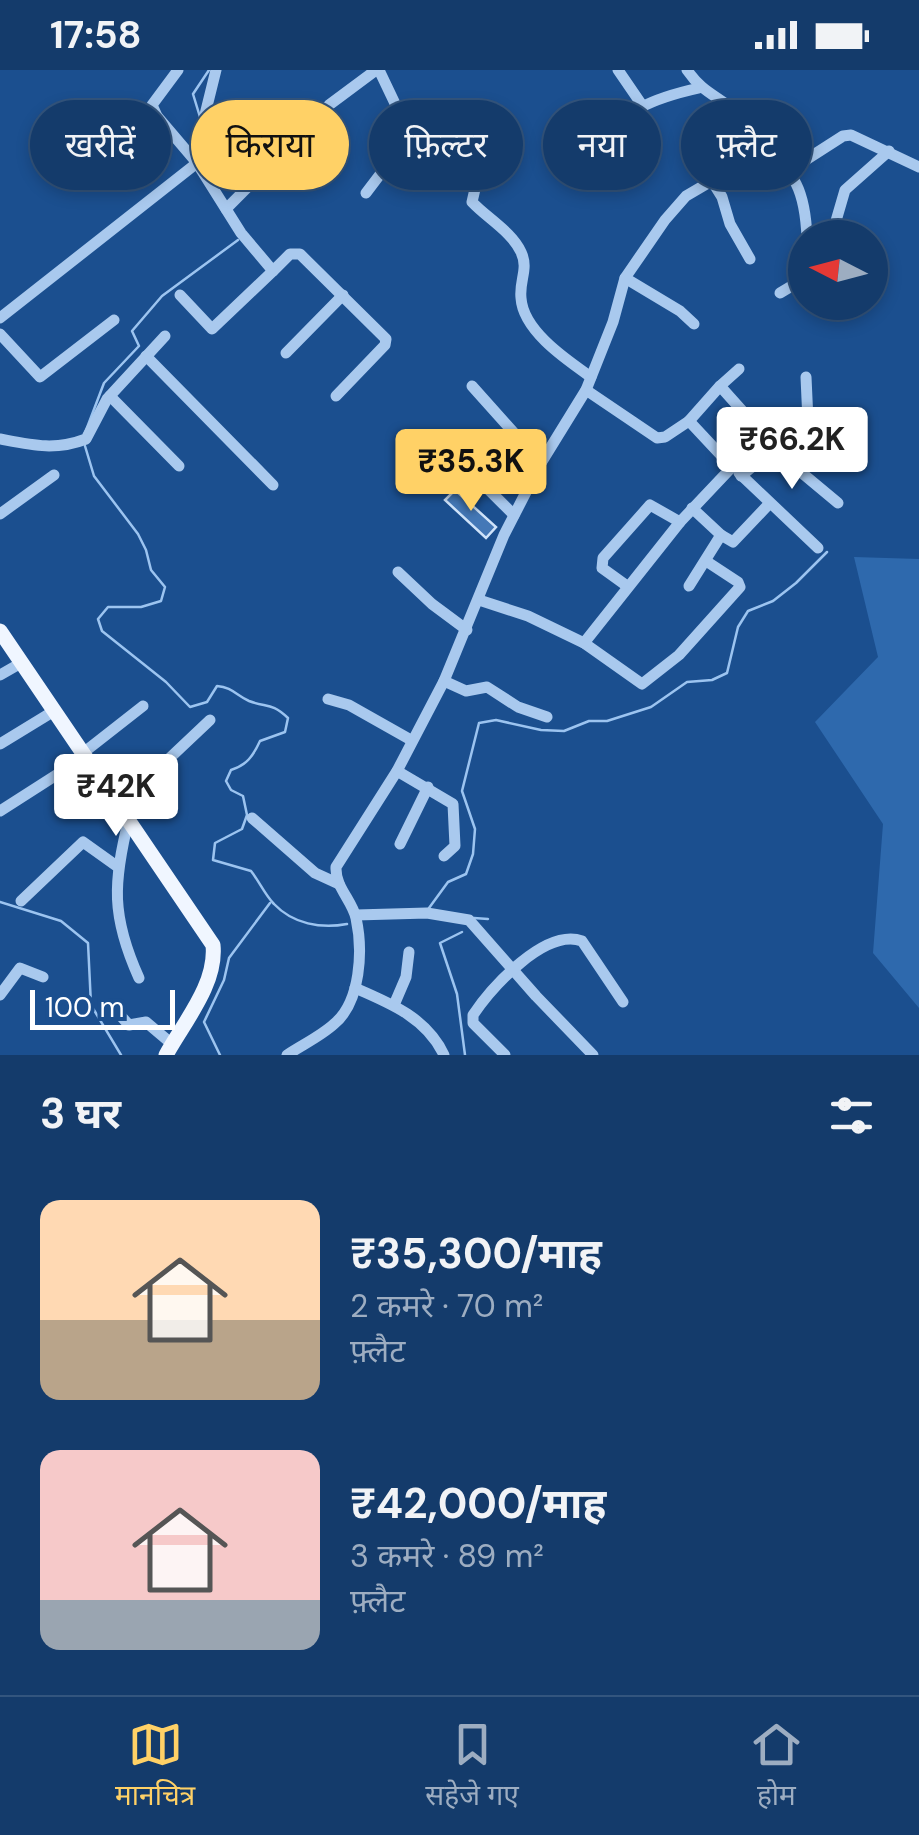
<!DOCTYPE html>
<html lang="hi">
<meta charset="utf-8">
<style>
:root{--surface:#143b6b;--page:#214673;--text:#f1f3f6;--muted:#9dadc1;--line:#33557e;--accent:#ffd166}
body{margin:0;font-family:"DM Sans","Noto Sans Devanagari",sans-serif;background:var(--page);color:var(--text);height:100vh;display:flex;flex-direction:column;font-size:38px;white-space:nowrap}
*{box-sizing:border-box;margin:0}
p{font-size:32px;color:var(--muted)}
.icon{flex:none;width:55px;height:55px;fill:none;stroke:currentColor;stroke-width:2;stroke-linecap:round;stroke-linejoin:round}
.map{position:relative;height:985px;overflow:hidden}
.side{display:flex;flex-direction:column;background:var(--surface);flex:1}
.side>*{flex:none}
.top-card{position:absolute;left:30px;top:30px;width:860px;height:90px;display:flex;gap:20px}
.needle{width:65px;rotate:276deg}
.tools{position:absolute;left:788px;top:150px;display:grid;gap:20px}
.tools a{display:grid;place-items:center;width:100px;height:100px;border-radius:50%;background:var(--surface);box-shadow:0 5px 15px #0003,0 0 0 2px var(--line);font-size:50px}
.scale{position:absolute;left:30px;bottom:25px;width:145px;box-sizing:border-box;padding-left:10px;border:5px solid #fff;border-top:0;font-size:28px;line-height:35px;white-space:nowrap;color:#fff;-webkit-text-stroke:8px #1b4f8f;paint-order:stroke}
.price{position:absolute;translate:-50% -85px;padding:0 22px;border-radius:10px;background:#fff;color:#222;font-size:32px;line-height:65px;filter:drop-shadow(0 2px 5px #0008)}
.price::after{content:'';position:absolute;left:50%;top:60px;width:30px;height:22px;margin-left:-15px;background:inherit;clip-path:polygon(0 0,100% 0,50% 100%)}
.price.current{background:var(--accent);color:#111}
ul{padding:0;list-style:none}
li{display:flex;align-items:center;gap:30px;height:250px;padding:0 40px}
li span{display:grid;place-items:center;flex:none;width:280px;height:200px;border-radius:20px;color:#555}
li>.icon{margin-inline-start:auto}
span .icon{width:120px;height:120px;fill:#fffc;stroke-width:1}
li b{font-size:42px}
h2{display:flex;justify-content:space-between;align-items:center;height:120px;padding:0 40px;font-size:42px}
.chip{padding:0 35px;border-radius:45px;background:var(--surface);box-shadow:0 5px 15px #0003,0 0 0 2px var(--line);font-size:35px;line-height:90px}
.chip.current{background:var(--accent);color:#111}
.status{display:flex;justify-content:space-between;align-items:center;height:70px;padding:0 50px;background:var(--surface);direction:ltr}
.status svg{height:28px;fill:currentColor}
.menu{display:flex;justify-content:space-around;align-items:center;height:140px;border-top:2px solid var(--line);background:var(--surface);font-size:28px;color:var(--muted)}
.menu a{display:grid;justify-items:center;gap:5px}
.menu .current{color:var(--accent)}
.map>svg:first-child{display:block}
.green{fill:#2e69ad}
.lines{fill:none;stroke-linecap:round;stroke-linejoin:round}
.stream{stroke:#9cc4f0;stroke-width:2.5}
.building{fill:#4478b7;stroke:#cfe3fa;stroke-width:2.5}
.minor{stroke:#a9c9ee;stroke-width:11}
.major{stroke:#f0f6ff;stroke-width:15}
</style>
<div class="status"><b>17:58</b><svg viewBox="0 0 49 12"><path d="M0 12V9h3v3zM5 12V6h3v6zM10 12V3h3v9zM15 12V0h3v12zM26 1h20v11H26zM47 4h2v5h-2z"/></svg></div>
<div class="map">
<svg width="919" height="985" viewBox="0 0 919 985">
<rect width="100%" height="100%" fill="#1b4f8f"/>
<polygon class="green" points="854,487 919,489 919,938 873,883 883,754 815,652 878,587"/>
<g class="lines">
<g class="stream">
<polyline points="200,47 193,24 209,0"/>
<polyline points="206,64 211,85 208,101"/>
<polyline points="85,363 104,313 139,276 132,261 162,226 238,170"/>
<path d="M85,376L94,406L138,464L146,480L151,500L165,517L161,531L141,537H108L98,549L102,561L166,612L190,637L207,632L217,616C232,617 236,625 249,631C267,638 271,632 288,648L285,662L260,671C253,686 247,695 231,700L226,711L231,720L243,726L247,745L242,759L215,773L213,790L251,801C259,811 265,825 274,834C293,854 321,859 347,854"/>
<polyline points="0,832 61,851 88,873 91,935 121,985"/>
<polyline points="429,838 448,812 466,804 473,784 475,759 462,721 479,653 496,650 541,660 564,661 589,651 607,651 651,637 687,612 712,610 727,603 738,557 748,541 773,531 796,513 827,482"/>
<polyline points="474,848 488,849"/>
<polyline points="462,862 440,873 457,924 465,985"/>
<polyline points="220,985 204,952 224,910 229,888 270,833"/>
</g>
</g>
<polygon class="building" points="455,420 496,457 486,468 445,430"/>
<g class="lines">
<g class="minor">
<polyline points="618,0 642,35"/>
<path d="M687,0C702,22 716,25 735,41C745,50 753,61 762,71C795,106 805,118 807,168"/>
<path d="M410,65L422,72L434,65L476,97L478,106L472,132C487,148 512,162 521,182C529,199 519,210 521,228C523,261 567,290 591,307"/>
<path d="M590,75C632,40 645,30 699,18"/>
<polyline points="194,89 216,0"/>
<polyline points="197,93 241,163 273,201 290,184 300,184 386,269 385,275 336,326"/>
<polyline points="712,111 722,127 730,154 750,189"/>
<polyline points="366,123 410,65 379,0"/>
<polyline points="226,139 329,35 376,0"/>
<polyline points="831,168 845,120 889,81"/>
<polyline points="625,208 680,241 694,254"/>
<polyline points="780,223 805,208"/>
<polyline points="180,225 212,259 273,201"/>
<polyline points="0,248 197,93 157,46 152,35 178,0"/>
<polyline points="0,264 40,307 114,250"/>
<polyline points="286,283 343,225"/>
<polyline points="146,286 273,415"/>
<polyline points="472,316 541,393"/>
<polyline points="720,316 739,299"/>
<polyline points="110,326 179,396"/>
<polyline points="689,351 720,316 754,354"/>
<polyline points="808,351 850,389"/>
<path d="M0,369C31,375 55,381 86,369L107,329L165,266"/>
<polyline points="772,378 838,433"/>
<polyline points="456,387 514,445"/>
<polyline points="739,403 818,478"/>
<polyline points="741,406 808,351 806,307"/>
<polyline points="692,438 721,465 733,472 769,434"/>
<polyline points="0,444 54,405"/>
<polyline points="398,502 432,534 467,560"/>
<polyline points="627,516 602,498 603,488 650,435 680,452"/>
<polyline points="689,516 721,465"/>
<polyline points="479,530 528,546 584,573 642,614 679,585 740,517 738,512 706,491"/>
<polyline points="584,573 680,452 732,397 689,351 665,367 657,368 586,320"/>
<polyline points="0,605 21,593"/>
<polyline points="444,611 466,621 487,617 518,637 547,647"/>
<polyline points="328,629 349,635 411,670"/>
<polyline points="0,674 54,641"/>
<polyline points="83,683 143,636"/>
<polyline points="397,701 453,734 455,776 444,786"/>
<polyline points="120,735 210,650"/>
<polyline points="0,741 86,686"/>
<path d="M129,748C113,813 111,846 139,908"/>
<polyline points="252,748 315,803 339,814"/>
<polyline points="400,774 428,717"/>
<polyline points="21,831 83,772 118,797"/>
<polyline points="356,845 427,843 469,850 536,926 593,985"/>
<path d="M355,918C390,933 427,948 444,985"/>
<polyline points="0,925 20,898 43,907"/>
<polyline points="394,935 406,907 409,882"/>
<polyline points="120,945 129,955 146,952 172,974"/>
<path d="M287,985C302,975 321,966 334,954C361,932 363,880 356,848C352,830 335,817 336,797L397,701L444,611L504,465L541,393L586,320L613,252L625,208L665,150L686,126L715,109L731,105L763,106L790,100L843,66L851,65L919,97"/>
<path d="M505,985L473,953V945C492,917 545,858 582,871L623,932"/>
</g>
<path class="major" d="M0,561L213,875C217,914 184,952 166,985"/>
</g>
</svg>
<div class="tools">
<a><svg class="needle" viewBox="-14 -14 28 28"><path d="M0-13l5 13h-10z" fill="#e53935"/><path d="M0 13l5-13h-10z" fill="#9dadc1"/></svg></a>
</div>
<div class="scale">100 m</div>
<b class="price" style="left:792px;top:422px">₹66.2K</b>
<b class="price current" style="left:471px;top:444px">₹35.3K</b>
<b class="price" style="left:116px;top:769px">₹42K</b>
<div class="top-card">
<a class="chip">खरीदें</a>
<a class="chip current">किराया</a>
<a class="chip">फ़िल्टर</a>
<a class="chip">नया</a>
<a class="chip">फ़्लैट</a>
</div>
</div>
<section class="side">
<h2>3 घर<svg class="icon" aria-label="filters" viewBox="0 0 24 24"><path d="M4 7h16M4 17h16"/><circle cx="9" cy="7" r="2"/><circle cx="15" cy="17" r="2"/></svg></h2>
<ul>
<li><span style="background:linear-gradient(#ffd9b3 60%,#b9a48a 0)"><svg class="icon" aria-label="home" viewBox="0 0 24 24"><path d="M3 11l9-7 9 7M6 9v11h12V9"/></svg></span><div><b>₹35,300/माह</b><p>2 कमरे · 70 m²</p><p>फ़्लैट</p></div></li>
<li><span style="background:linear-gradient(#f6c9c9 75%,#9aa5b1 0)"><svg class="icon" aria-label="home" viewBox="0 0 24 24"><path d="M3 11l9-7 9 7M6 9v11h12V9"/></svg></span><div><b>₹42,000/माह</b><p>3 कमरे · 89 m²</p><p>फ़्लैट</p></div></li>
</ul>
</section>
<nav class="menu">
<a class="current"><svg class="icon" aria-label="map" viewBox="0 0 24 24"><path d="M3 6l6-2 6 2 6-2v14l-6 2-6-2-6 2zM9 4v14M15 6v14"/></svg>मानचित्र</a>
<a><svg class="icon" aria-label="saved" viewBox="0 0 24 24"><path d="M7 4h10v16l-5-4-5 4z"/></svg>सहेजे गए</a>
<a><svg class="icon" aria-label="home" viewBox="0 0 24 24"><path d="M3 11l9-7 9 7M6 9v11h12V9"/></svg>होम</a>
</nav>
